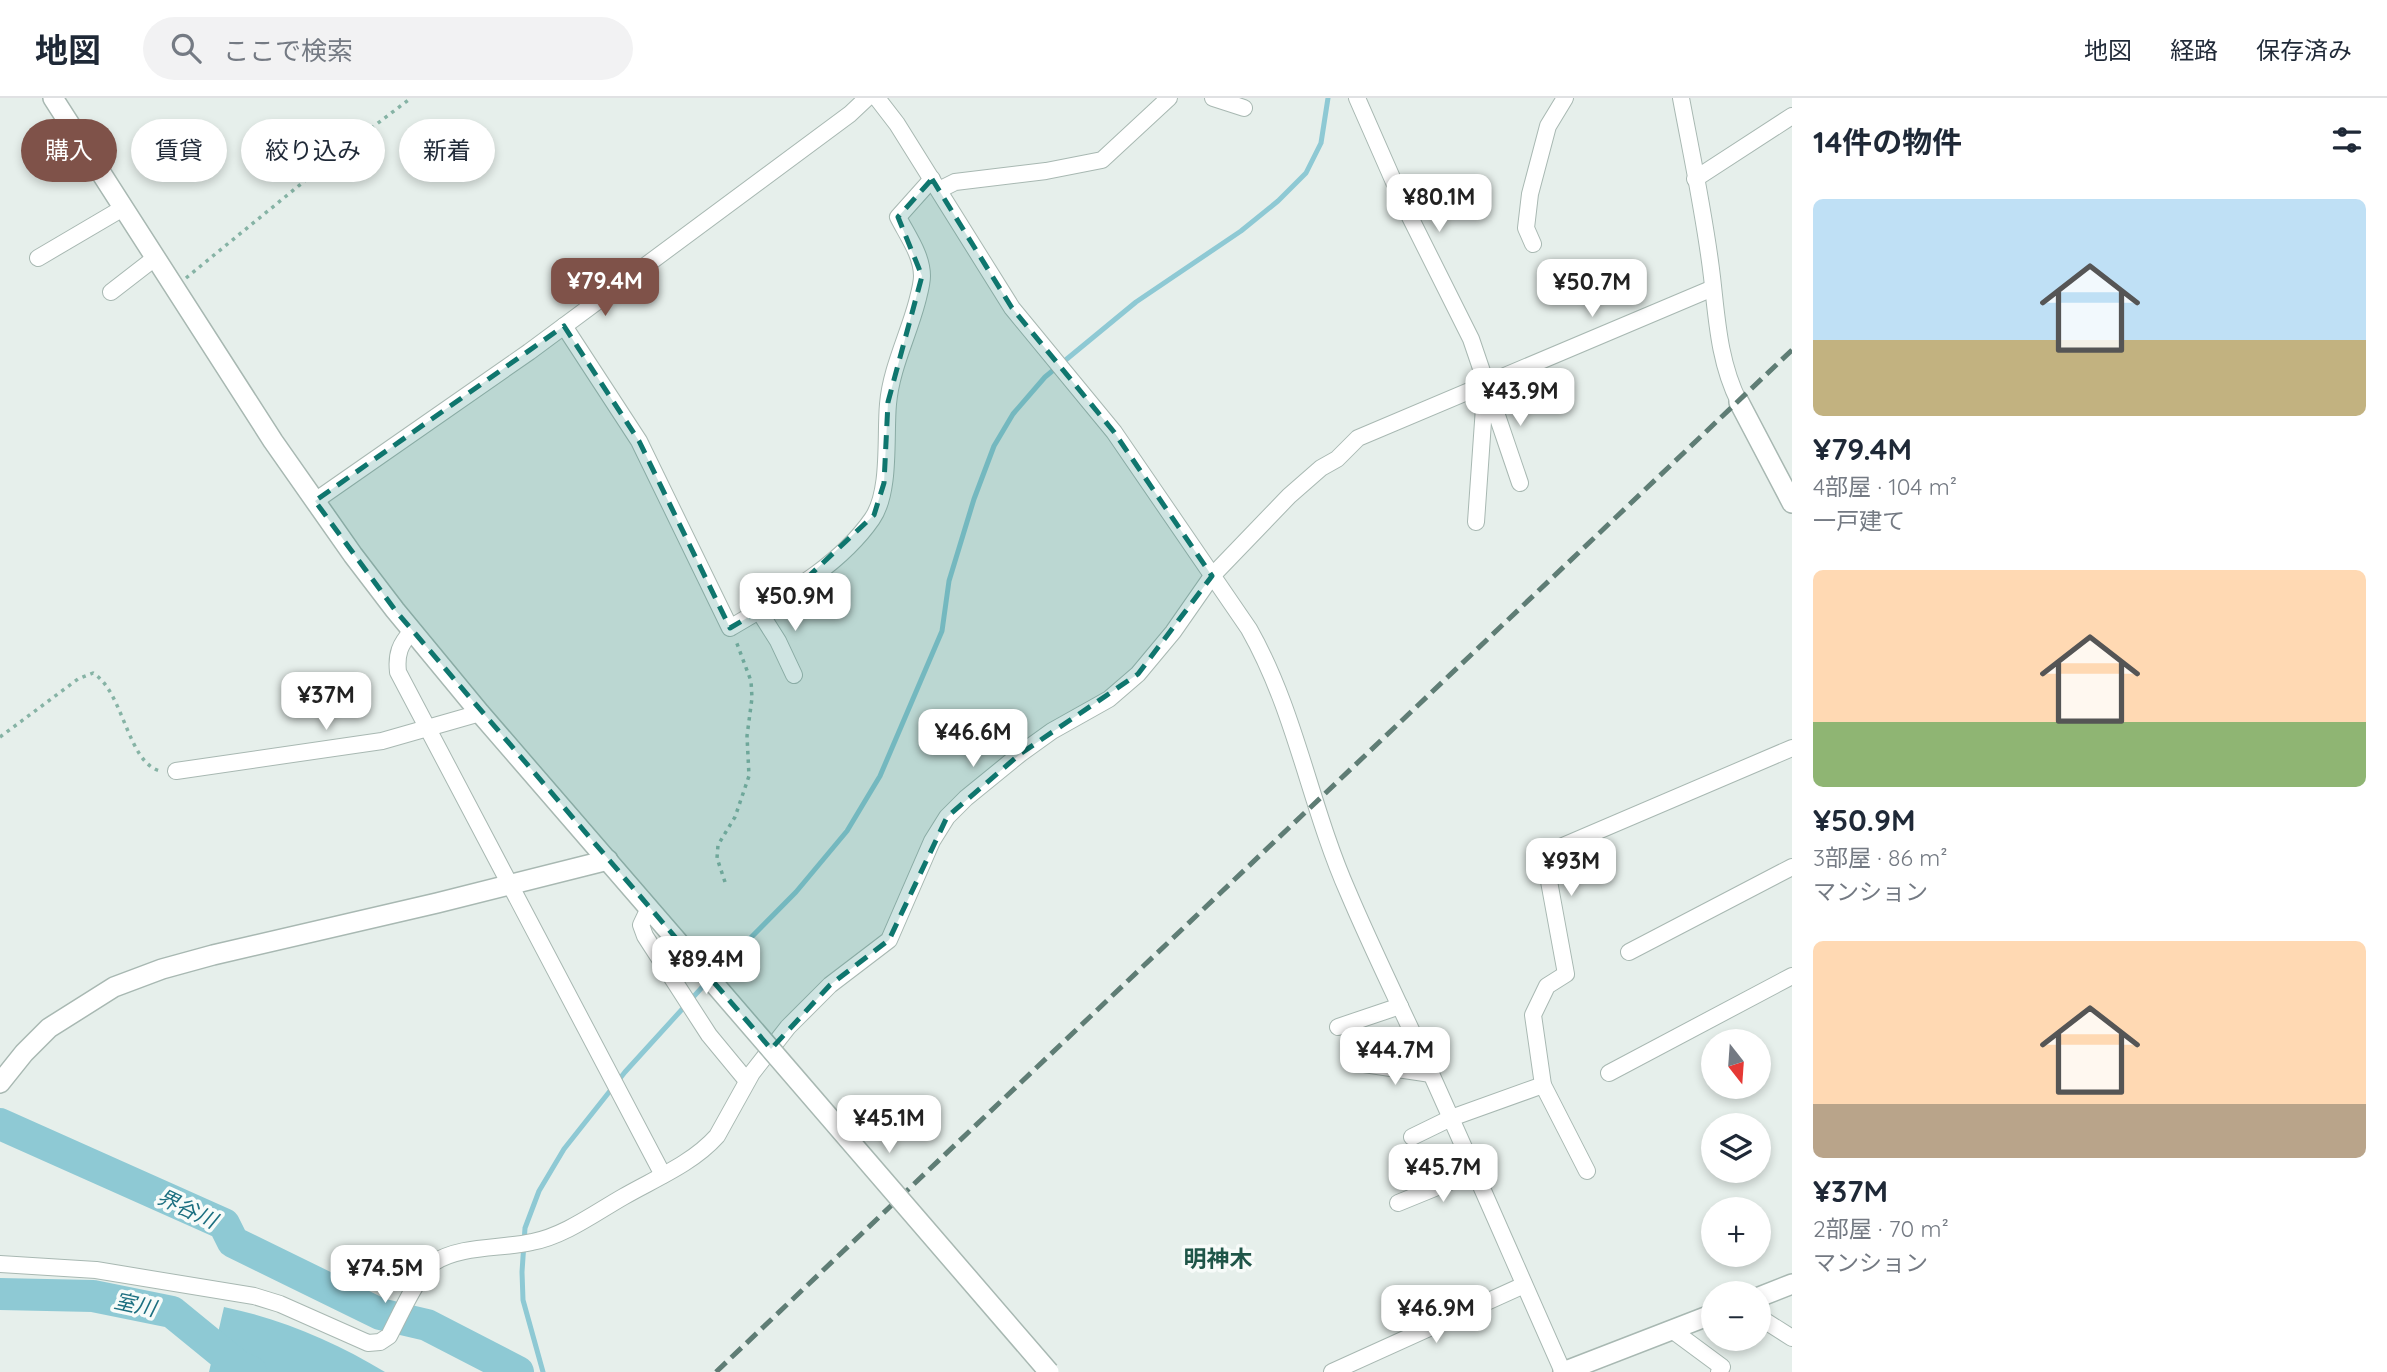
<!DOCTYPE html>
<html lang="ja">
<meta charset="utf-8">
<style>
:root{--surface:#fff;--page:#f2f2f3;--text:#1f2937;--muted:#747a83;--line:#e0e1e3;--accent:#7f5249}
body{margin:0;font-family:Quicksand,"Noto Sans JP",sans-serif;background:var(--page);color:var(--text);height:100vh;display:flex;flex-direction:column;font-size:26px;white-space:nowrap}
*{box-sizing:border-box;margin:0}
p{font-size:23px;color:var(--muted)}
.icon{flex:none;width:38px;height:38px;fill:none;stroke:currentColor;stroke-width:2;stroke-linecap:round;stroke-linejoin:round}
.map{position:relative;flex:1;overflow:hidden}
.sheet{display:flex;flex-direction:column;background:var(--surface);width:595px}
.sheet>*{flex:none}
.top-card{position:absolute;left:21px;top:21px;width:665px;height:63px;display:flex;gap:14px}
.needle{width:46px;rotate:163deg}
.tools{position:absolute;left:1701px;top:931px;display:grid;gap:14px}
.tools a{display:grid;place-items:center;width:70px;height:70px;border-radius:50%;background:var(--surface);box-shadow:0 4px 10px #0003;font-size:35px}
.price{position:absolute;translate:-50% -60px;padding:0 16px;border-radius:14px;background:#fff;color:#222;font-size:23px;line-height:46px;filter:drop-shadow(0 2px 4px #0008)}
.price::after{content:'';position:absolute;left:50%;top:42px;width:21px;height:16px;margin-left:-10px;background:inherit;clip-path:polygon(0 0,100% 0,50% 100%)}
.price.current{background:var(--accent);color:#fff}
ul{padding:0;list-style:none}
li{display:grid;align-content:center;gap:14px;height:371px;padding:0 21px}
li span{display:grid;place-items:center;height:217px;border-radius:10px;color:#555}
li>.icon{margin-inline-start:auto}
span .icon{width:126px;height:126px;fill:#fffc;stroke-width:1}
li b{font-size:30px}
h2{display:flex;justify-content:space-between;align-items:center;height:84px;padding:0 21px;font-size:30px}
.chip{padding:0 24px;border-radius:32px;background:var(--surface);box-shadow:0 4px 10px #0003;font-size:24px;line-height:63px}
.chip.current{background:var(--accent);color:#fff}
header{display:flex;align-items:center;gap:42px;box-sizing:border-box;height:98px;padding:0 35px;background:var(--surface);border-bottom:2px solid var(--line)}
header strong{font-size:33px}
nav{display:flex;gap:38px;margin-inline-start:auto;font-size:24px}
.search{width:490px;height:63px;background:var(--page);display:flex;align-items:center;gap:18px;box-sizing:border-box;padding:0 24px;border-radius:38px;color:var(--muted);font-size:26px}
main{display:flex;flex:1;min-height:0}
.map>svg:first-child{display:block}
.water{fill:#8ec9d4}
.lines{fill:none;stroke-linecap:round;stroke-linejoin:round}
.stream{stroke:#8ec9d4;stroke-width:5}
.river{stroke:#8ec9d4;stroke-width:32}
.minor-casing{stroke:#a8b8b2;stroke-width:18}
.tertiary-casing{stroke:#a8b8b2;stroke-width:22}
.path{stroke:#86b3a5;stroke-width:3.5;stroke-dasharray:3.5 5;stroke-linecap:butt}
.minor{stroke:#fff;stroke-width:16}
.tertiary{stroke:#fff;stroke-width:19}
.rail{stroke:#5f7d75;stroke-width:5;stroke-dasharray:14 7;stroke-linecap:butt}
.tertiary-bridge-casing{stroke:#a8b8b2;stroke-width:22;stroke-linecap:butt}
.tertiary-bridge{stroke:#fff;stroke-width:19}
.marked{fill:#0f766e;fill-opacity:0.2;stroke:#0f766e;stroke-width:5;stroke-dasharray:14 9;stroke-linejoin:round}
.labels{text-anchor:middle;stroke-width:7;stroke-linejoin:round;paint-order:stroke}
.water-label{font-size:21px;font-style:italic;fill:#1c6f80;stroke:#f7fbf9}
.quarter-label{font-size:23px;font-weight:bold;fill:#1f5548;stroke:#f7fbf9}
</style>
<header>
<strong>地図</strong>
<div class="search"><svg class="icon" aria-label="search" viewBox="0 0 24 24"><circle cx="10" cy="10" r="6"/><path d="M15 15l6 6"/></svg>ここで検索</div>
<nav><a>地図</a><a>経路</a><a>保存済み</a></nav>
</header>
<main>
<div class="map">
<svg width="1792" height="1274" viewBox="0 0 1792 1274">
<rect width="100%" height="100%" fill="#e6efeb"/>
<path class="water" d="M224,1209C282,1221 335,1244 385,1274H209Z"/>
<g class="lines">
<g class="stream">
<polyline points="713,878 796,794 847,733 880,678 942,533 949,483 974,401 994,348 1013,316 1045,279 1136,204 1241,133 1278,103 1306,75 1321,45 1328,0"/>
<polyline points="543,1274 523,1202 522,1174 525,1130 539,1093 564,1051 625,974 706,885"/>
</g>
<g class="river">
<polyline points="0,1026 224,1126 233,1144 380,1216 427,1227 518,1274"/>
<polyline points="0,1196 93,1198 172,1214 238,1268 251,1274"/>
</g>
<g class="minor-casing">
<g id="minor">
<path d="M877,0L897,26L1012,210L1114,334L1249,531C1296,614 1310,708 1348,794C1370,846 1395,897 1419,949C1468,1057 1515,1166 1563,1274"/>
<polyline points="1213,0 1244,10"/>
<polyline points="1357,0 1404,107 1471,241 1520,385"/>
<path d="M1681,0C1692,59 1705,119 1712,179C1717,222 1719,264 1739,304"/>
<polyline points="1695,81 1792,18"/>
<polyline points="939,92 955,84 1046,73 1102,62 1169,0"/>
<polyline points="1533,146 1526,130 1530,96 1548,28 1565,0"/>
<polyline points="38,160 123,110"/>
<polyline points="111,194 155,160"/>
<path d="M564,228L639,343L730,530C780,500 838,470 872,421C891,394 885,338 888,306C891,271 908,238 917,204C919,196 922,186 922,178C922,157 907,137 898,119L932,81"/>
<polyline points="315,403 529,254 850,16 867,0"/>
<polyline points="1476,424 1485,295"/>
<polyline points="759,513 778,543 794,577"/>
<path d="M412,533C400,546 396,556 398,574L663,1077"/>
<polyline points="176,673 382,643 480,615"/>
<polyline points="649,810 641,827 645,838 709,937 747,983"/>
<polyline points="1629,854 1792,769"/>
<polyline points="1338,929 1400,908"/>
<polyline points="1364,966 1431,976"/>
<polyline points="1609,975 1792,878"/>
<polyline points="1412,1039 1451,1020 1543,987"/>
<polyline points="1587,1073 1543,987 1533,917 1547,888 1566,876 1544,756 1792,650"/>
<polyline points="1398,1105 1474,1074"/>
<path d="M0,1166L96,1172L254,1198L280,1206L368,1245L380,1244L389,1238C399,1219 418,1176 433,1165C460,1147 502,1151 532,1144C564,1138 595,1115 623,1099C654,1081 692,1066 717,1038L752,975L788,929L830,887L889,842L932,743L947,719L966,700L1020,656L1052,633L1109,601L1138,576L1173,534L1212,478L1289,398L1321,370L1337,361L1358,340L1713,190"/>
<polyline points="1759,1219 1792,1240"/>
<polyline points="1672,1232 1722,1269 1719,1274"/>
<polyline points="1332,1274 1524,1187"/>
</g>
</g>
<g class="tertiary-casing">
<g id="tertiary">
<polyline points="53,0 273,343 353,457 395,512 480,615 698,867"/>
<polyline points="1739,304 1792,405"/>
<polyline points="0,985 24,955 49,930 114,889 162,871 213,857 437,805 608,762"/>
<polyline points="1759,1199 1792,1186"/>
<polyline points="1563,1274 1713,1216"/>
</g>
</g>
<g class="path">
<polyline points="186,180 340,54 411,0"/>
<path d="M0,639L78,581L93,575C124,594 127,664 160,673"/>
<polyline points="725,784 717,760 718,747 735,719 749,678 747,638 752,600 751,583 736,543"/>
</g>
<use href="#minor" class="minor"/>
<use href="#tertiary" class="tertiary"/>
<polyline class="rail" points="716,1274 1792,252"/>
<g class="tertiary-bridge-casing">
<polyline id="tertiary-bridge" points="698,867 1049,1274"/>
</g>
<use href="#tertiary-bridge" class="tertiary-bridge"/>
</g>
<path class="marked" d="M932,81L1012,210L1114,334L1212,478L1138,576L1020,656L947,719L889,842L830,887L771,951L395,512L315,403L564,228L639,343L730,530L793,493L874,417L884,385L888,304L922,178L898,119Z"/>
<g class="labels">
<g class="water-label">
<text transform="translate(187 1111) rotate(25)" y="7">界谷川</text>
<text transform="translate(135 1207) rotate(12)" y="7">室川</text>
</g>
<g class="quarter-label">
<text x="1218" y="1169">明神木</text>
</g>
</g>
</svg>
<div class="tools">
<a><svg class="needle" viewBox="-14 -14 28 28"><path d="M0-13l5 13h-10z" fill="#e53935"/><path d="M0 13l5-13h-10z" fill="#747a83"/></svg></a>
<a><svg class="icon" aria-label="layers" viewBox="0 0 24 24"><path d="M12 4l9 5-9 5-9-5zM3 14l9 5 9-5"/></svg></a>
<a>+</a>
<a>−</a>
</div>
<b class="price" style="left:1439px;top:136px">¥80.1M</b>
<b class="price current" style="left:605px;top:220px">¥79.4M</b>
<b class="price" style="left:1592px;top:221px">¥50.7M</b>
<b class="price" style="left:1520px;top:330px">¥43.9M</b>
<b class="price" style="left:795px;top:535px">¥50.9M</b>
<b class="price" style="left:326px;top:634px">¥37M</b>
<b class="price" style="left:973px;top:671px">¥46.6M</b>
<b class="price" style="left:1571px;top:800px">¥93M</b>
<b class="price" style="left:706px;top:898px">¥89.4M</b>
<b class="price" style="left:1395px;top:989px">¥44.7M</b>
<b class="price" style="left:889px;top:1057px">¥45.1M</b>
<b class="price" style="left:1443px;top:1106px">¥45.7M</b>
<b class="price" style="left:385px;top:1207px">¥74.5M</b>
<b class="price" style="left:1436px;top:1247px">¥46.9M</b>
<div class="top-card">
<a class="chip current">購入</a>
<a class="chip">賃貸</a>
<a class="chip">絞り込み</a>
<a class="chip">新着</a>
</div>
</div>
<section class="sheet">
<h2>14件の物件<svg class="icon" aria-label="filters" viewBox="0 0 24 24"><path d="M4 7h16M4 17h16"/><circle cx="9" cy="7" r="2"/><circle cx="15" cy="17" r="2"/></svg></h2>
<ul>
<li><span style="background:linear-gradient(#bfe0f5 65%,#c2b280 0)"><svg class="icon" aria-label="home" viewBox="0 0 24 24"><path d="M3 11l9-7 9 7M6 9v11h12V9"/></svg></span><div><b>¥79.4M</b><p>4部屋 · 104 m²</p><p>一戸建て</p></div></li>
<li><span style="background:linear-gradient(#ffd9b3 70%,#8fb573 0)"><svg class="icon" aria-label="home" viewBox="0 0 24 24"><path d="M3 11l9-7 9 7M6 9v11h12V9"/></svg></span><div><b>¥50.9M</b><p>3部屋 · 86 m²</p><p>マンション</p></div></li>
<li><span style="background:linear-gradient(#ffd9b3 75%,#b9a48a 0)"><svg class="icon" aria-label="home" viewBox="0 0 24 24"><path d="M3 11l9-7 9 7M6 9v11h12V9"/></svg></span><div><b>¥37M</b><p>2部屋 · 70 m²</p><p>マンション</p></div></li>
</ul>
</section>
</main>
